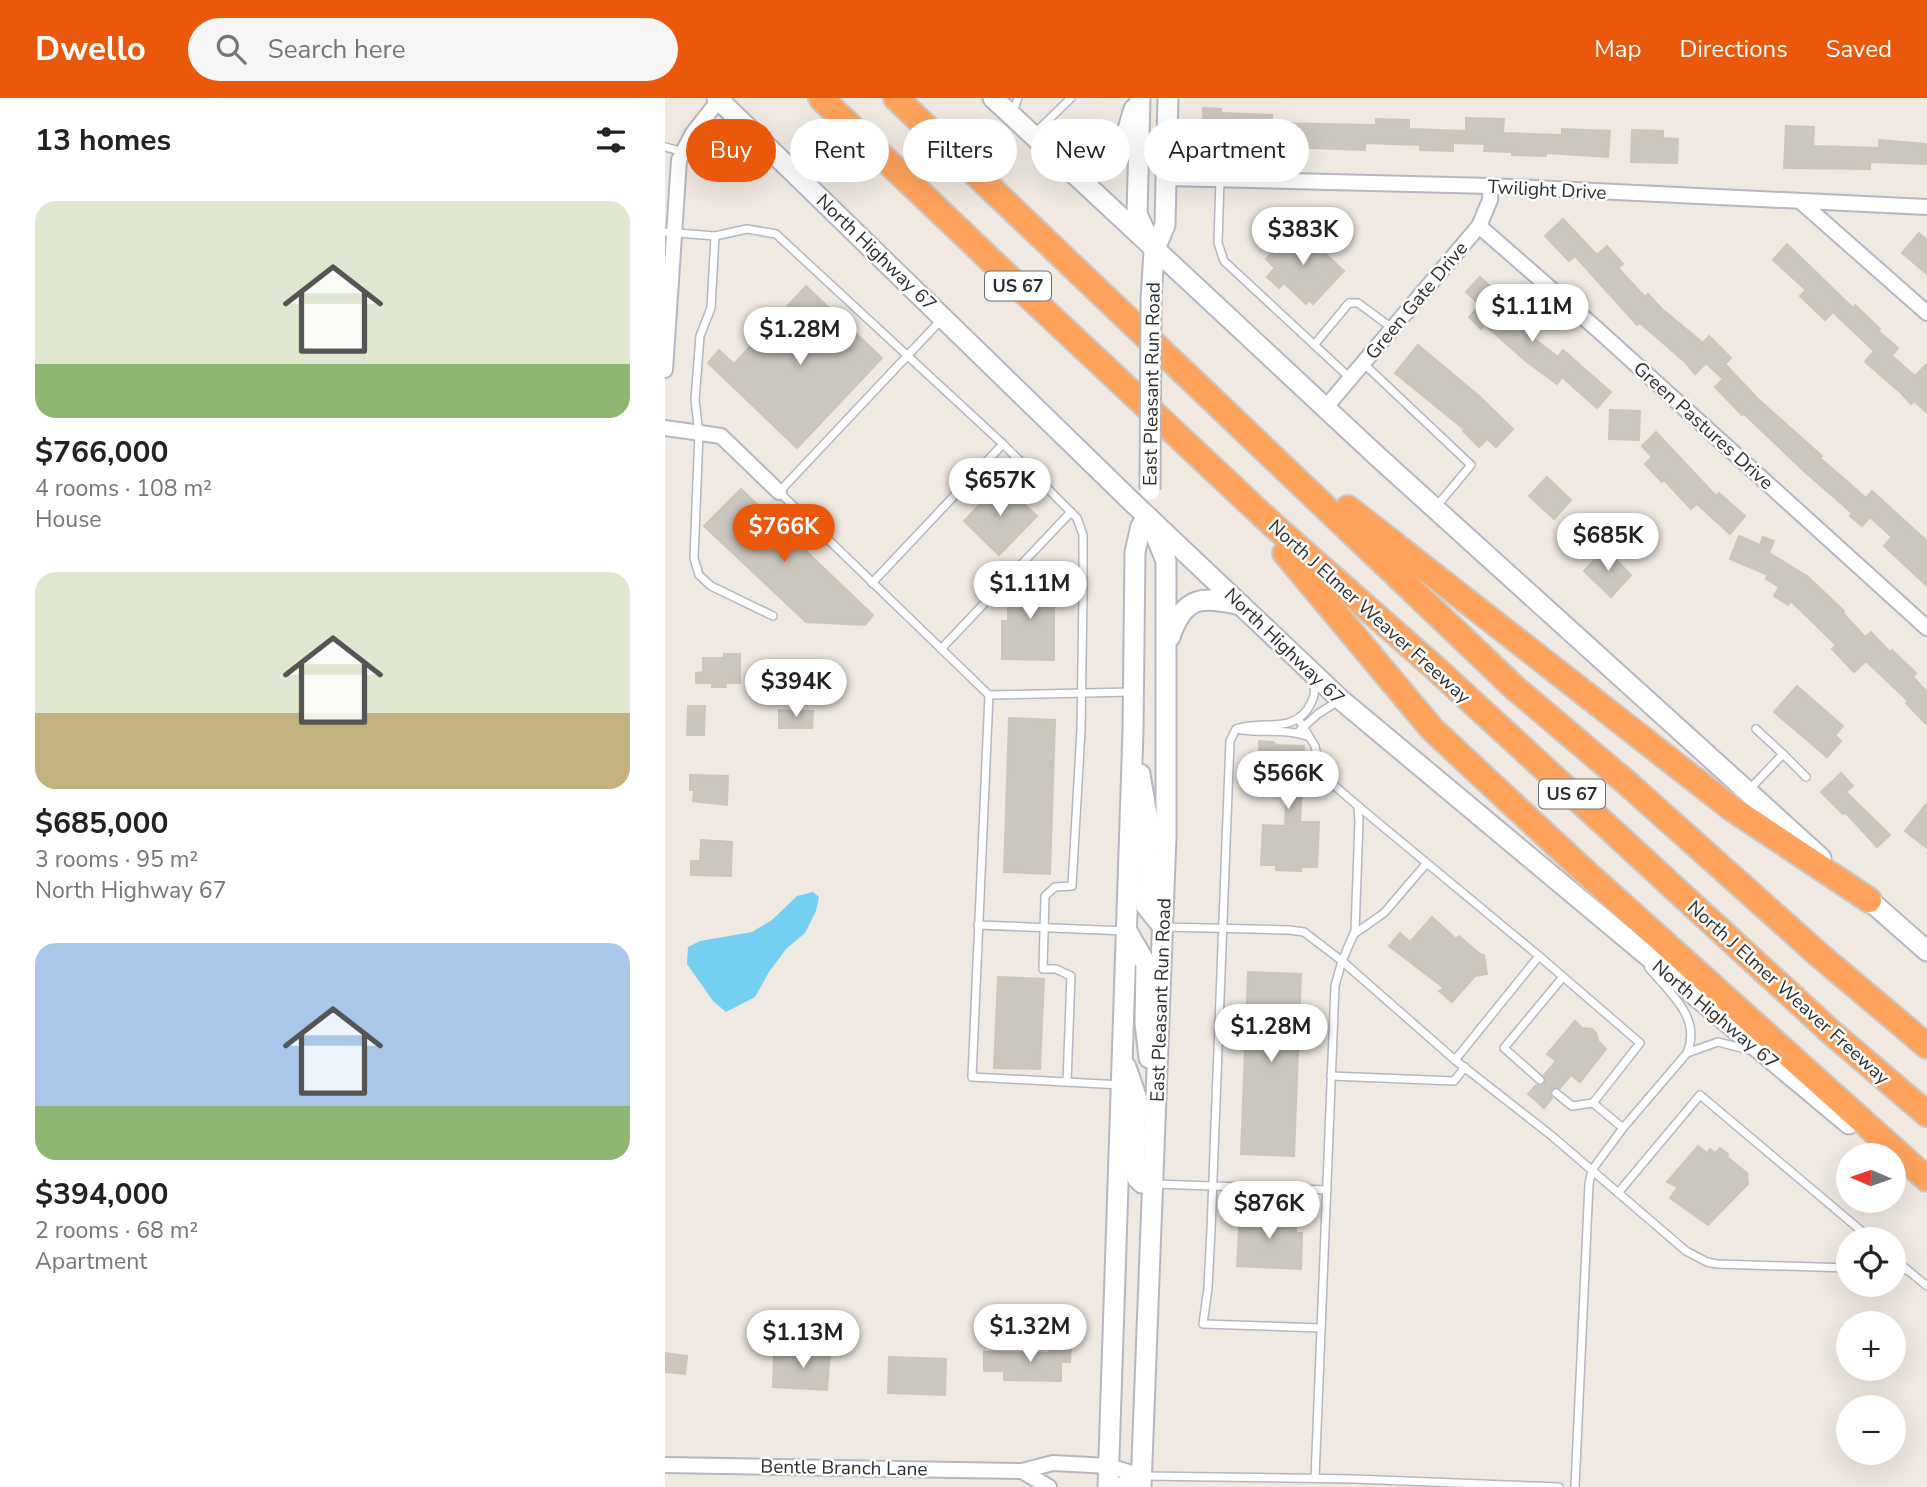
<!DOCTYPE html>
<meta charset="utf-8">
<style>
:root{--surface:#fff;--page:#f6f6f6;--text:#222;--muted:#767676;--accent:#ea580c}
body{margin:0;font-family:"Nunito Sans",sans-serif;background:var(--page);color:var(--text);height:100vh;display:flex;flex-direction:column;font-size:26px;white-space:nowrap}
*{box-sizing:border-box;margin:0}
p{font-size:23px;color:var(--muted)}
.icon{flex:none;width:38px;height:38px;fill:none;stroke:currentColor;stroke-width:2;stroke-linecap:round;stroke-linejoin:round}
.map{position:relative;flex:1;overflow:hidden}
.drawer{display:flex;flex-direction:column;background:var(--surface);width:665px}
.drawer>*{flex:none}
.hud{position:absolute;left:21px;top:21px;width:665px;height:63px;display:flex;gap:14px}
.needle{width:46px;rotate:272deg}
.controls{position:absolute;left:1171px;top:1045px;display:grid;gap:14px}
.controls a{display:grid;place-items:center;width:70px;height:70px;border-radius:50%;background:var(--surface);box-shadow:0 7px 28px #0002;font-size:35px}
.price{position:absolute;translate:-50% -60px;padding:0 16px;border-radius:24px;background:#fff;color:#222;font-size:23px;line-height:46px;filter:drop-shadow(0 2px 4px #0008)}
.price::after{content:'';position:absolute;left:50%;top:42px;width:21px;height:16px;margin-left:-10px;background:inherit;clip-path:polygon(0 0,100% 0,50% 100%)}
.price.active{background:var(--accent);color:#fff}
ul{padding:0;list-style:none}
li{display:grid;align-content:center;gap:14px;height:371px;padding:0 35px}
li span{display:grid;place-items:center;height:217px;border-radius:21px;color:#555}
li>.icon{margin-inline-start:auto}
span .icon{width:126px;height:126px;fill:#fffc;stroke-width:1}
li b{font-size:30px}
h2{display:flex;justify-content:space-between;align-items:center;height:84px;padding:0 35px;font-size:30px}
.pill{padding:0 24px;border-radius:32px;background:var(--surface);box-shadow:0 7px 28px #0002;font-size:24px;line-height:63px}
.pill.active{background:var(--accent);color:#fff}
header{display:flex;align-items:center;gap:42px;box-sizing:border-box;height:98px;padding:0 35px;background:var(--accent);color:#fff}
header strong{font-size:33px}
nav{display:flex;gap:38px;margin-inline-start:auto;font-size:24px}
.search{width:490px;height:63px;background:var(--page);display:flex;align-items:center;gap:18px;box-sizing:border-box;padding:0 24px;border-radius:38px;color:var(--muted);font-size:26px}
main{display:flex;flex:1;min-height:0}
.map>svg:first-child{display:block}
.water{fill:#75cff0}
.building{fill:#cbc7bf;stroke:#cbc5ba;stroke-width:2}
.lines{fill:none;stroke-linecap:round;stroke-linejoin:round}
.lane-casing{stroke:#b4b7c1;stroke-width:10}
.street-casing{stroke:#b4b7c1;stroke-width:18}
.secondary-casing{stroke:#b4b7c1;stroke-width:23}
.highway-casing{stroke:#c9c9c9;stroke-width:28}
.lane{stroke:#fff;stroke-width:7}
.street{stroke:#fff;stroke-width:14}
.secondary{stroke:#fff;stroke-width:19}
.highway{stroke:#ffa35c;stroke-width:24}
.secondary-bridge-casing{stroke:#b4b7c1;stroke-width:23;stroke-linecap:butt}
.secondary-bridge{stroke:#fff;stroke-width:19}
.labels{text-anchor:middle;stroke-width:5;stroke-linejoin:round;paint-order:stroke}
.shield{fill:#fff;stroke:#6d6d6d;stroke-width:2}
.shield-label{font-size:18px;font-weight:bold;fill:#2e2e2e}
.street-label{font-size:19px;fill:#2e2e2e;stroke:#fff}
</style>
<header>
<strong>Dwello</strong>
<div class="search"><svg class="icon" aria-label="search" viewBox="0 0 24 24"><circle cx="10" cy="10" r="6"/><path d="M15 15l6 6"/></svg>Search here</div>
<nav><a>Map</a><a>Directions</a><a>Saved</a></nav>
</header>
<main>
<section class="drawer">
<h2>13 homes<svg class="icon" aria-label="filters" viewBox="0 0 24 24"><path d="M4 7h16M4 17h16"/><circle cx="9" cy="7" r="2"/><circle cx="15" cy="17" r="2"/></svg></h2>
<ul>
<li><span style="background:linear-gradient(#dfe7d0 75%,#8fb573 0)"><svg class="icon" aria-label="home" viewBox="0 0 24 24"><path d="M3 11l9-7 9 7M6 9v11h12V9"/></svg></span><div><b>$766,000</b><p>4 rooms · 108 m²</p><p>House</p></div></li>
<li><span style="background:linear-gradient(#dfe7d0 65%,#c2b280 0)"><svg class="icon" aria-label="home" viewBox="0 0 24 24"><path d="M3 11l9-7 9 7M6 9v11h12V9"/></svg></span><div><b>$685,000</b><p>3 rooms · 95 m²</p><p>North Highway 67</p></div></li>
<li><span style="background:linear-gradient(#a9c7e8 75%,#8fb573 0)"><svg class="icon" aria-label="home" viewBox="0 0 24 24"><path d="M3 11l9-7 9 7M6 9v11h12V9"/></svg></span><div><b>$394,000</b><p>2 rooms · 68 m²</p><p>Apartment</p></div></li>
</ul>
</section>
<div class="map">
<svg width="1262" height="1389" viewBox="0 0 1262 1389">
<rect width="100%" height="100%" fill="#efe9e1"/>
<polygon class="water" points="148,794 154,799 151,813 140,835 121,851 104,874 90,899 61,914 48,903 22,866 23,849 35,843 87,834 107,822 132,798"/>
<g class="building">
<polygon points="538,10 556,11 556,15 607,17 607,25 711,27 711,21 744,22 744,31 801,33 801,20 839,21 838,35 897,37 897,31 945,33 943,59 881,55 881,58 847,57 847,54 819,53 820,46 788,45 788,53 755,52 755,47 700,45 700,52 593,48 593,40 538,39"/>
<polygon points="1121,28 1149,29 1148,48 1214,50 1214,42 1262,46 1262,66 1205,64 1205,71 1119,70"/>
<polygon points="967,32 998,33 998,40 1013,41 1012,65 966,64"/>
<polygon points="898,121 932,157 942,148 958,166 953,170 980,199 983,196 997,211 1038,245 1044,238 1066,260 1060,266 1093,301 1157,358 1155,360 1201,400 1207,393 1262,443 1262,488 1219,448 1227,439 1205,419 1197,428 1185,418 1187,415 1141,375 1078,315 1077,317 1050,289 1058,281 1041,265 1030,276 1020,264 975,225 972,227 910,158 904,163 880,138"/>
<polygon points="631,128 679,173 648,206 644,202 641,206 619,185 614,190 602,179 610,170 601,161"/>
<polygon points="1254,135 1262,142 1262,176 1237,155"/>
<polygon points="1122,146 1188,210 1190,207 1215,231 1213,233 1233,250 1227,258 1250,278 1262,266 1262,315 1249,303 1246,306 1235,294 1200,264 1209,253 1168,214 1160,222 1135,198 1141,192 1108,162"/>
<polygon points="815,179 842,203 837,208 856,224 860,220 874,232 868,240 893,259 898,252 946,294 932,310 897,279 892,286 862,264 820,227 816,231 804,219 815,207 801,194"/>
<polygon points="141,188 217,260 132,350 43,265 54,252 69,266"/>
<polygon points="753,247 814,298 848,331 831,349 822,341 814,349 798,333 800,332 730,275"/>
<polygon points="945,312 975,313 974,342 944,341"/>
<polygon points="991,334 1051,398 1054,395 1080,418 1065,436 1032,406 1026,411 999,382 997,384 980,366 987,359 977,348"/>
<polygon points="882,379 906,402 889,421 864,398"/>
<polygon points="336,384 372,418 334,457 299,423"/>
<polygon points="76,391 208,517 200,527 141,524 39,428"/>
<polygon points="1074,438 1095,447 1098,439 1109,443 1104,455 1142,478 1179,513 1178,515 1200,539 1206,534 1225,554 1227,552 1251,575 1248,579 1262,594 1262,627 1241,605 1243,603 1201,563 1189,574 1167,551 1171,547 1126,503 1123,507 1109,498 1114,489 1101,481 1103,477 1065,461"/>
<polygon points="940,451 966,477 946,499 919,473"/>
<polygon points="356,479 389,479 389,562 337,561 337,523 343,523 343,495 356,495"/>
<polygon points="59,556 75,556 75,585 60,585 61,589 47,589 47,585 31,585 31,575 38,574 38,560 59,560"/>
<polygon points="1132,588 1178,628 1170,637 1176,643 1162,659 1109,614"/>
<polygon points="23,608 40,608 39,637 22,637"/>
<polygon points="114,612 148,613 147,630 114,630"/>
<polygon points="344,620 390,622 385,776 339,774"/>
<polygon points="594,643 608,644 611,647 639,648 635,724 654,724 652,769 636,769 636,773 611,772 611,767 596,767 598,727 620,728 622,684 595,684"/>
<polygon points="1176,675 1188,688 1181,694 1225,737 1212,749 1180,714 1178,716 1156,694"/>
<polygon points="25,677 63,678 62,707 28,703 29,692 25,692"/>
<polygon points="1262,705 1262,750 1240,733"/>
<polygon points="36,742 67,744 66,778 26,777 26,763 35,763"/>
<polygon points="767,819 791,841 794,838 815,856 819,857 822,876 810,878 787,904 774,893 779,890 724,848 735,835 745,844"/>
<polygon points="583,874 636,876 629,1058 576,1056"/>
<polygon points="333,879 379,881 375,971 329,970"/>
<polygon points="910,923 917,930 927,931 931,935 933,943 941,951 915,984 906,977 895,990 887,991 885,995 887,1000 879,1010 863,996 871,987 876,988 880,985 879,977 891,963 882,956"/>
<polygon points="1033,1048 1042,1055 1045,1051 1050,1055 1055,1050 1063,1056 1062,1059 1082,1075 1083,1086 1043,1127 1005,1100 1013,1089 1002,1084"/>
<polygon points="575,1114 631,1116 631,1135 637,1135 636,1171 572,1168"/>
<polygon points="384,1244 406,1245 405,1264 396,1264 396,1283 339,1282 339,1273 319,1273 319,1254 384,1255"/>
<polygon points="133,1251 165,1252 162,1292 108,1289 109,1258 133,1259"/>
<polygon points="0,1255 22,1258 20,1276 0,1274"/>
<polygon points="224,1259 281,1261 280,1297 223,1295"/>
</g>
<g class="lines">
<g class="lane-casing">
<g id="lane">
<polyline points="348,14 353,0"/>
<polyline points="368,37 406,0"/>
<polyline points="0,49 19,54"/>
<polyline points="555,82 553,145 559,163 685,280"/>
<polyline points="0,134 50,138 82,131 111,136 338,346 412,420 418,437 418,496 416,632 407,788 390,789 380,798 378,871 391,871 406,878 402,984"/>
<polyline points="50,138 46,210 35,238 30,302 34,335 29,460 34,477 46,488 108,518"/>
<polyline points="276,222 114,394 324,597 466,594"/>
<polyline points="649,247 684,205 693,205 727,230"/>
<polyline points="698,265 806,367 770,410"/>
<polyline points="207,485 338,346"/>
<polyline points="276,551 406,414"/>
<path d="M649,581C650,595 650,600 642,612C624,635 598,622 571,631L565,643L546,1132L543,1190L538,1226L656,1230"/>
<polyline points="324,597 307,979 456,987"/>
<polyline points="634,622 650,648 656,676 693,708 694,724 690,833 677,863 670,888 650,1380"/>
<path d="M572,631C595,636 620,630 642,638"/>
<polyline points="635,632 653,616 673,603"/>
<polyline points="1118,656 1141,679"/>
<polyline points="1083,693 1118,656 1091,631"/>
<polyline points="693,708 874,858"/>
<polyline points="313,827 461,833"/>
<polyline points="498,829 624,832 639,834 677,863 790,962 887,1038 1021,1153 1042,1164 1052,1166 1183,1170"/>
<polyline points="689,836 719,815 761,766"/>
<polyline points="1022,955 1053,944 1084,952"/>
<polyline points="790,962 874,858 975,945 928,1005 907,1008 891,995"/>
<polyline points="666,978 789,983 800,969"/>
<polyline points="875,982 839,950 898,879"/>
<path d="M958,1030L1022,955C1037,920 1005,895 984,870"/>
<polyline points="489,1086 662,1092"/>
<polyline points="953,1095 1035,997 1206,1141"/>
<polyline points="1228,1160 1262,1188"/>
<polyline points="1228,1172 1242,1172"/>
<polyline points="478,1378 689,1381 894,1389"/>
<polyline points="910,1389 924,1086 927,1072 958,1030 928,1005"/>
</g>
</g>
<g class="street-casing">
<g id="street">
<polyline points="501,80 826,88 1262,109"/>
<polyline points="1135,103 1262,215"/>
<polyline points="814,128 933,232 1262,530"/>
<polyline points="0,272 14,62 28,35 54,2"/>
<polyline points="661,309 814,128 825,102 826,88"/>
<polyline points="0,330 56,338 114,394"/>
<polyline points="0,1367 357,1373 388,1365 444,1368 476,1378"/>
<polyline points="357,1373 384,1389"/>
<polyline points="450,1389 476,1378"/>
</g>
</g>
<g class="secondary-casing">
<g id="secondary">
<polyline points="52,0 467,404 675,601 1184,1026"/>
<polyline points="328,0 712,358 1156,760"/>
<polyline points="475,0 472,116 484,142"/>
<path d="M404,71C456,84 456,51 469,11"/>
<polyline points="486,202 489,153 500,127 503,0"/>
<path d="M505,539C519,497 538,498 576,507"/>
<polyline points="475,676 483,723 481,808 498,829"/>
<polyline points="1195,794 1262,853"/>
<polyline points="462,833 481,866 480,925 484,960"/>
<polyline points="461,969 472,1001 470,1061 472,1080 477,1085 488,1086"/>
<polyline points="443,1389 468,633 470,454 476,428 483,419"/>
<polyline points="476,1389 501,738 501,463 485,424"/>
</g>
</g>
<g class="highway-casing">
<g id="highway">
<polyline points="156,0 354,189 608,427 769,569 1167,935 1262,1016"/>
<polyline points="231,0 851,591 962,685 1153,856 1262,948"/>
<polyline points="683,410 1066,710 1204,802"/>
<polyline points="620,455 767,631 915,769 1262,1081"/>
</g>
</g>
<use href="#lane" class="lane"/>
<use href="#street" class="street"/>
<use href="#secondary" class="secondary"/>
<use href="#highway" class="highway"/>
<g class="secondary-bridge-casing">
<polyline id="secondary-bridge" points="485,392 486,202"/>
</g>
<use href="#secondary-bridge" class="secondary-bridge"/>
</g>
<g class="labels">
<g class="shield">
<rect x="320" y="173.5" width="66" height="29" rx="5"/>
<rect x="874" y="681.5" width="66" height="29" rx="5"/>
</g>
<g class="shield-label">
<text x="353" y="194">US 67</text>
<text x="907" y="702">US 67</text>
</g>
<g class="street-label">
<text transform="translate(882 91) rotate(3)" y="7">Twilight Drive</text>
<text transform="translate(212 154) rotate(44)" y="7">North Highway 67</text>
<text transform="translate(751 202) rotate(-50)" y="7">Green Gate Drive</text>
<text transform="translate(486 286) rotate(-89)" y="7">East Pleasant Run Road</text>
<text transform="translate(1039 327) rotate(42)" y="7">Green Pastures Drive</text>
<text transform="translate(705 513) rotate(42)" y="7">North J Elmer Weaver Freeway</text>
<text transform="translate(620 548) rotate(44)" y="7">North Highway 67</text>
<text transform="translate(1124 894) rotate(42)" y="7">North J Elmer Weaver Freeway</text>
<text transform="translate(495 902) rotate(-88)" y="7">East Pleasant Run Road</text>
<text transform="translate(1051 916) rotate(40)" y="7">North Highway 67</text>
<text transform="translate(179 1369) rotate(1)" y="7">Bentle Branch Lane</text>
</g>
</g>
</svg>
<div class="controls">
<a><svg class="needle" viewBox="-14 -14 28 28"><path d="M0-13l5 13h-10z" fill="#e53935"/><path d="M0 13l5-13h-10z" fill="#767676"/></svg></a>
<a><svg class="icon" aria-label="locate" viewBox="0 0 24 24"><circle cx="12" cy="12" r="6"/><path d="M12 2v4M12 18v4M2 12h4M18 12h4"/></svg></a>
<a>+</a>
<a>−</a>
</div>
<b class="price" style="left:638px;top:169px">$383K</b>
<b class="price" style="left:867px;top:246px">$1.11M</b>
<b class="price" style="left:135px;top:269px">$1.28M</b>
<b class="price" style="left:335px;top:420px">$657K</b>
<b class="price active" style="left:119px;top:466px">$766K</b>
<b class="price" style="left:943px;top:475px">$685K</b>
<b class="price" style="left:365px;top:523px">$1.11M</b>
<b class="price" style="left:131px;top:621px">$394K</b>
<b class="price" style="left:623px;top:713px">$566K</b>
<b class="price" style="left:606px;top:966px">$1.28M</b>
<b class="price" style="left:604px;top:1143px">$876K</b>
<b class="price" style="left:365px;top:1266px">$1.32M</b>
<b class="price" style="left:138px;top:1272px">$1.13M</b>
<div class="hud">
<a class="pill active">Buy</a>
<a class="pill">Rent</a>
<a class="pill">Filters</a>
<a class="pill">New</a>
<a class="pill">Apartment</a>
</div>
</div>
</main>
